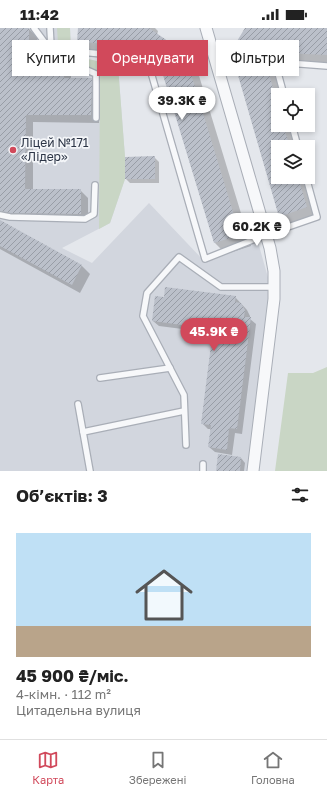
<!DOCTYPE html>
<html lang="uk">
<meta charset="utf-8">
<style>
:root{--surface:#fff;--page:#f2f2f2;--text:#222;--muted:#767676;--line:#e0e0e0;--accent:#d1495b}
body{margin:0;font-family:"Golos Text",sans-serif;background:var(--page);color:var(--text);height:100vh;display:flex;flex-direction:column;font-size:15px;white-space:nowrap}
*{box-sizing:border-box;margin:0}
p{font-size:13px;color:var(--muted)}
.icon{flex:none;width:22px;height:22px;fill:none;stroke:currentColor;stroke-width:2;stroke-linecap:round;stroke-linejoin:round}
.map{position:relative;height:443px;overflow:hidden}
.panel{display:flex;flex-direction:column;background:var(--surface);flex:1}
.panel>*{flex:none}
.hud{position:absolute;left:12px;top:12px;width:303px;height:36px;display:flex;gap:8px}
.controls{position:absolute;left:271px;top:60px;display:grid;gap:8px}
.controls a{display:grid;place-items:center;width:44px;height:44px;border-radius:0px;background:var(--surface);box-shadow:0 2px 6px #0003;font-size:20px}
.price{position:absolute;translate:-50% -34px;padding:0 9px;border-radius:14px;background:#fff;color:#222;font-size:13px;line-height:26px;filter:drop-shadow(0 1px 2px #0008)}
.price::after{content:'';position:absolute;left:50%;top:24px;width:12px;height:9px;margin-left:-6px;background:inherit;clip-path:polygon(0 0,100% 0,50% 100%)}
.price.selected{background:var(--accent);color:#fff}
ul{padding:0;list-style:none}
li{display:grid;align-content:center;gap:8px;height:212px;padding:0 16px}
li span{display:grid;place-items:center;height:124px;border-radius:0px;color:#555}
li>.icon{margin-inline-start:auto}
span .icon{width:72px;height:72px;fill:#fffc;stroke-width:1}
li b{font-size:17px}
h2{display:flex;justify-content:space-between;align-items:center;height:48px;padding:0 16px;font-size:17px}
.pill{padding:0 14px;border-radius:0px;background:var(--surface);box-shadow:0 2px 6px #0003;font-size:14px;line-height:36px}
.pill.selected{background:var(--accent);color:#fff}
.status{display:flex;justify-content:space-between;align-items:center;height:28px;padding:0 20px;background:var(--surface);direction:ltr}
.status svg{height:11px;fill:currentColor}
.tab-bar{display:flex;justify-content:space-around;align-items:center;height:56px;border-top:1px solid var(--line);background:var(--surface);font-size:11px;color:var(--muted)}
.tab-bar a{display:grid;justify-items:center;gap:2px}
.tab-bar .selected{color:var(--accent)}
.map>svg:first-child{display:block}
.built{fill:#d2d6de}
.green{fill:#c9d6c5}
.shadow{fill:#0003}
.building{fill:url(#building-hatch)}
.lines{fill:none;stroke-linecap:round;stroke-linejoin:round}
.service-casing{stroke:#a9aeb7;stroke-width:8}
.minor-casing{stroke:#a9aeb7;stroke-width:13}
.service{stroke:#f7f8fa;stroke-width:5.5}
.minor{stroke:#f7f8fa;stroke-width:11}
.poi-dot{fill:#d1495b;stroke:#f4f6f9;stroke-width:1.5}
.labels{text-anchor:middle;stroke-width:3.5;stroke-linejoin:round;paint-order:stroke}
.poi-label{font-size:12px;fill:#2b3445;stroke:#f4f6f9;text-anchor:start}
</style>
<div class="status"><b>11:42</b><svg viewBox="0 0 49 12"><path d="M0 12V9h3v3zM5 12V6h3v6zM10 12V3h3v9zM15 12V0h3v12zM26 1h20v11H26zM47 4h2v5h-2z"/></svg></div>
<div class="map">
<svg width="327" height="443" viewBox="0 0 327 443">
<defs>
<pattern id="building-hatch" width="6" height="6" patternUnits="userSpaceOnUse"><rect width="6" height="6" fill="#bbc0ca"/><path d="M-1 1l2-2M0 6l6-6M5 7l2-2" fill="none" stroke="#989da6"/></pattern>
</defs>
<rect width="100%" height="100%" fill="#e4e7ec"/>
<polygon class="built" points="0,0 70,0 71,28 118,38 125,129 125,151 110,195 62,220 92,235 149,175 205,234 258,214 274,271 253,443 0,443"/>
<g class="green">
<polygon points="57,0 70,0 71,25 64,24 58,15"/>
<polygon points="84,30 118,38 125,129 125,151 110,195 99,201 100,46 96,42 86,38"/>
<polygon points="327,339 327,443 275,443 288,345 313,345"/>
</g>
<g class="shadow">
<polygon points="79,0 155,0 158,3 157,7 175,19 182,17 193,28 251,218 226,226 215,215 158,29 89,25 78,14"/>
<polygon points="246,0 327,0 327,37 273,34 282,67 278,67 278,97 291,97 297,119 278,119 278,149 305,149 317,190 291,199 280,188"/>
<polygon points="0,1 29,1 37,9 37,38 47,38 51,42 63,38 71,47 71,51 91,51 99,59 99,95 33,94 33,162 80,162 88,170 88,193 19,192 9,191 1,182"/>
<polygon points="154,129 159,134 159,155 130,155 126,151"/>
<polygon points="0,193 82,238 90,246 80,265 0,221"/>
<polygon points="235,269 247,282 250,288 250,291 256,296 242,406 235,405 232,427 215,424 209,419 211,401 208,401 202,395 214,305 159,298 153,293"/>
<polygon points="241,430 245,435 244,443 217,443"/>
</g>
<g class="building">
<polygon points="0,0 29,0 29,37 48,37 49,40 52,41 55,40 56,37 64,37 64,50 92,50 91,87 26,87 25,161 81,161 81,186 10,185 0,183"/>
<polygon points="78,0 149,0 175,18 182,16 240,207 214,215 156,24 145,18 77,14"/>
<polygon points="245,0 327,0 327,27 263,24 278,78 278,97 283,97 290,119 278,119 278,149 298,149 307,179 279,189 231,23"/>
<polygon points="155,128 155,151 125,151 125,129"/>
<polygon points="0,192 82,237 72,257 0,218"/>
<polygon points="165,259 236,268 235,274 241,275 245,282 244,289 251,289 237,401 229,400 227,422 208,419 211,397 201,396 213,301 152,293 155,268 164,269"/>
<polygon points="218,426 241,429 240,443 216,443"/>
</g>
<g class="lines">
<g class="service-casing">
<g id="service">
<polyline points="34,0 51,23 71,35 96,46 96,90"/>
<polyline points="50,0 52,37"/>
<polyline points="81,24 133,29 150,41 205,231 265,207 317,189 306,149"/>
<polyline points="284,67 275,34 327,38"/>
<polyline points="292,97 298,119"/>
<polyline points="0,187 10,189 85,191 94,186 95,157"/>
<polyline points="100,350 170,340"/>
<polyline points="78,376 90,443"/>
<polyline points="83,404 184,383"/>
<polyline points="186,417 184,367 143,288 147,265 179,229 221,259 271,259 275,261"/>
<polyline points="203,443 203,436"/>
</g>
</g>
<g class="minor-casing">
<polyline id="minor" points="206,0 270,220 274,243 274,271 253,443"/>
</g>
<use href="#service" class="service"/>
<use href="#minor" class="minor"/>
</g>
<circle class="poi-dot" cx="13" cy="122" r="4"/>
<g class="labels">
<g class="poi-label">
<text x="21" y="119">Ліцей №171<tspan x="21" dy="14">«Лідер»</tspan></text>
</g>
</g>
</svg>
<div class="controls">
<a><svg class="icon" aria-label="locate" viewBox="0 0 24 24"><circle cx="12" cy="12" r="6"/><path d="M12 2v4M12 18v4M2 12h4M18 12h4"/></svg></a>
<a><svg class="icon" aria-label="layers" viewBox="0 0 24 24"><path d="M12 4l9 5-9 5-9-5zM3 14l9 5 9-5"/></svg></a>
</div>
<b class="price" style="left:182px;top:93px">39.3K ₴</b>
<b class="price" style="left:257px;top:219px">60.2K ₴</b>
<b class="price selected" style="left:214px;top:324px">45.9K ₴</b>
<div class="hud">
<a class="pill">Купити</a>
<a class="pill selected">Орендувати</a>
<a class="pill">Фільтри</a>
</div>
</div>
<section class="panel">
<h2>Об’єктів: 3<svg class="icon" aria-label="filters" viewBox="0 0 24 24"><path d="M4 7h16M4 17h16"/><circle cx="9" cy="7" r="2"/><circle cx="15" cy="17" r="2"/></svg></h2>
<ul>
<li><span style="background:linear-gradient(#bfe0f5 75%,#b9a48a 0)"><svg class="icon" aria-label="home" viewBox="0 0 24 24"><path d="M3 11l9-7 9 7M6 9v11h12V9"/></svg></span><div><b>45 900 ₴/міс.</b><p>4-кімн. · 112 m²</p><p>Цитадельна вулиця</p></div></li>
</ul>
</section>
<nav class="tab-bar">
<a class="selected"><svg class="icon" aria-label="map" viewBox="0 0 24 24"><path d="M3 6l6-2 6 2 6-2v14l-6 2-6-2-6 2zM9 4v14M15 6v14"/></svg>Карта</a>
<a><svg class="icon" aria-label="saved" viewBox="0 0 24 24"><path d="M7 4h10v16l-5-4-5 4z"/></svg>Збережені</a>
<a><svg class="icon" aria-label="home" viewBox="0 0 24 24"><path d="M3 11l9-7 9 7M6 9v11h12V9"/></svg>Головна</a>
</nav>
